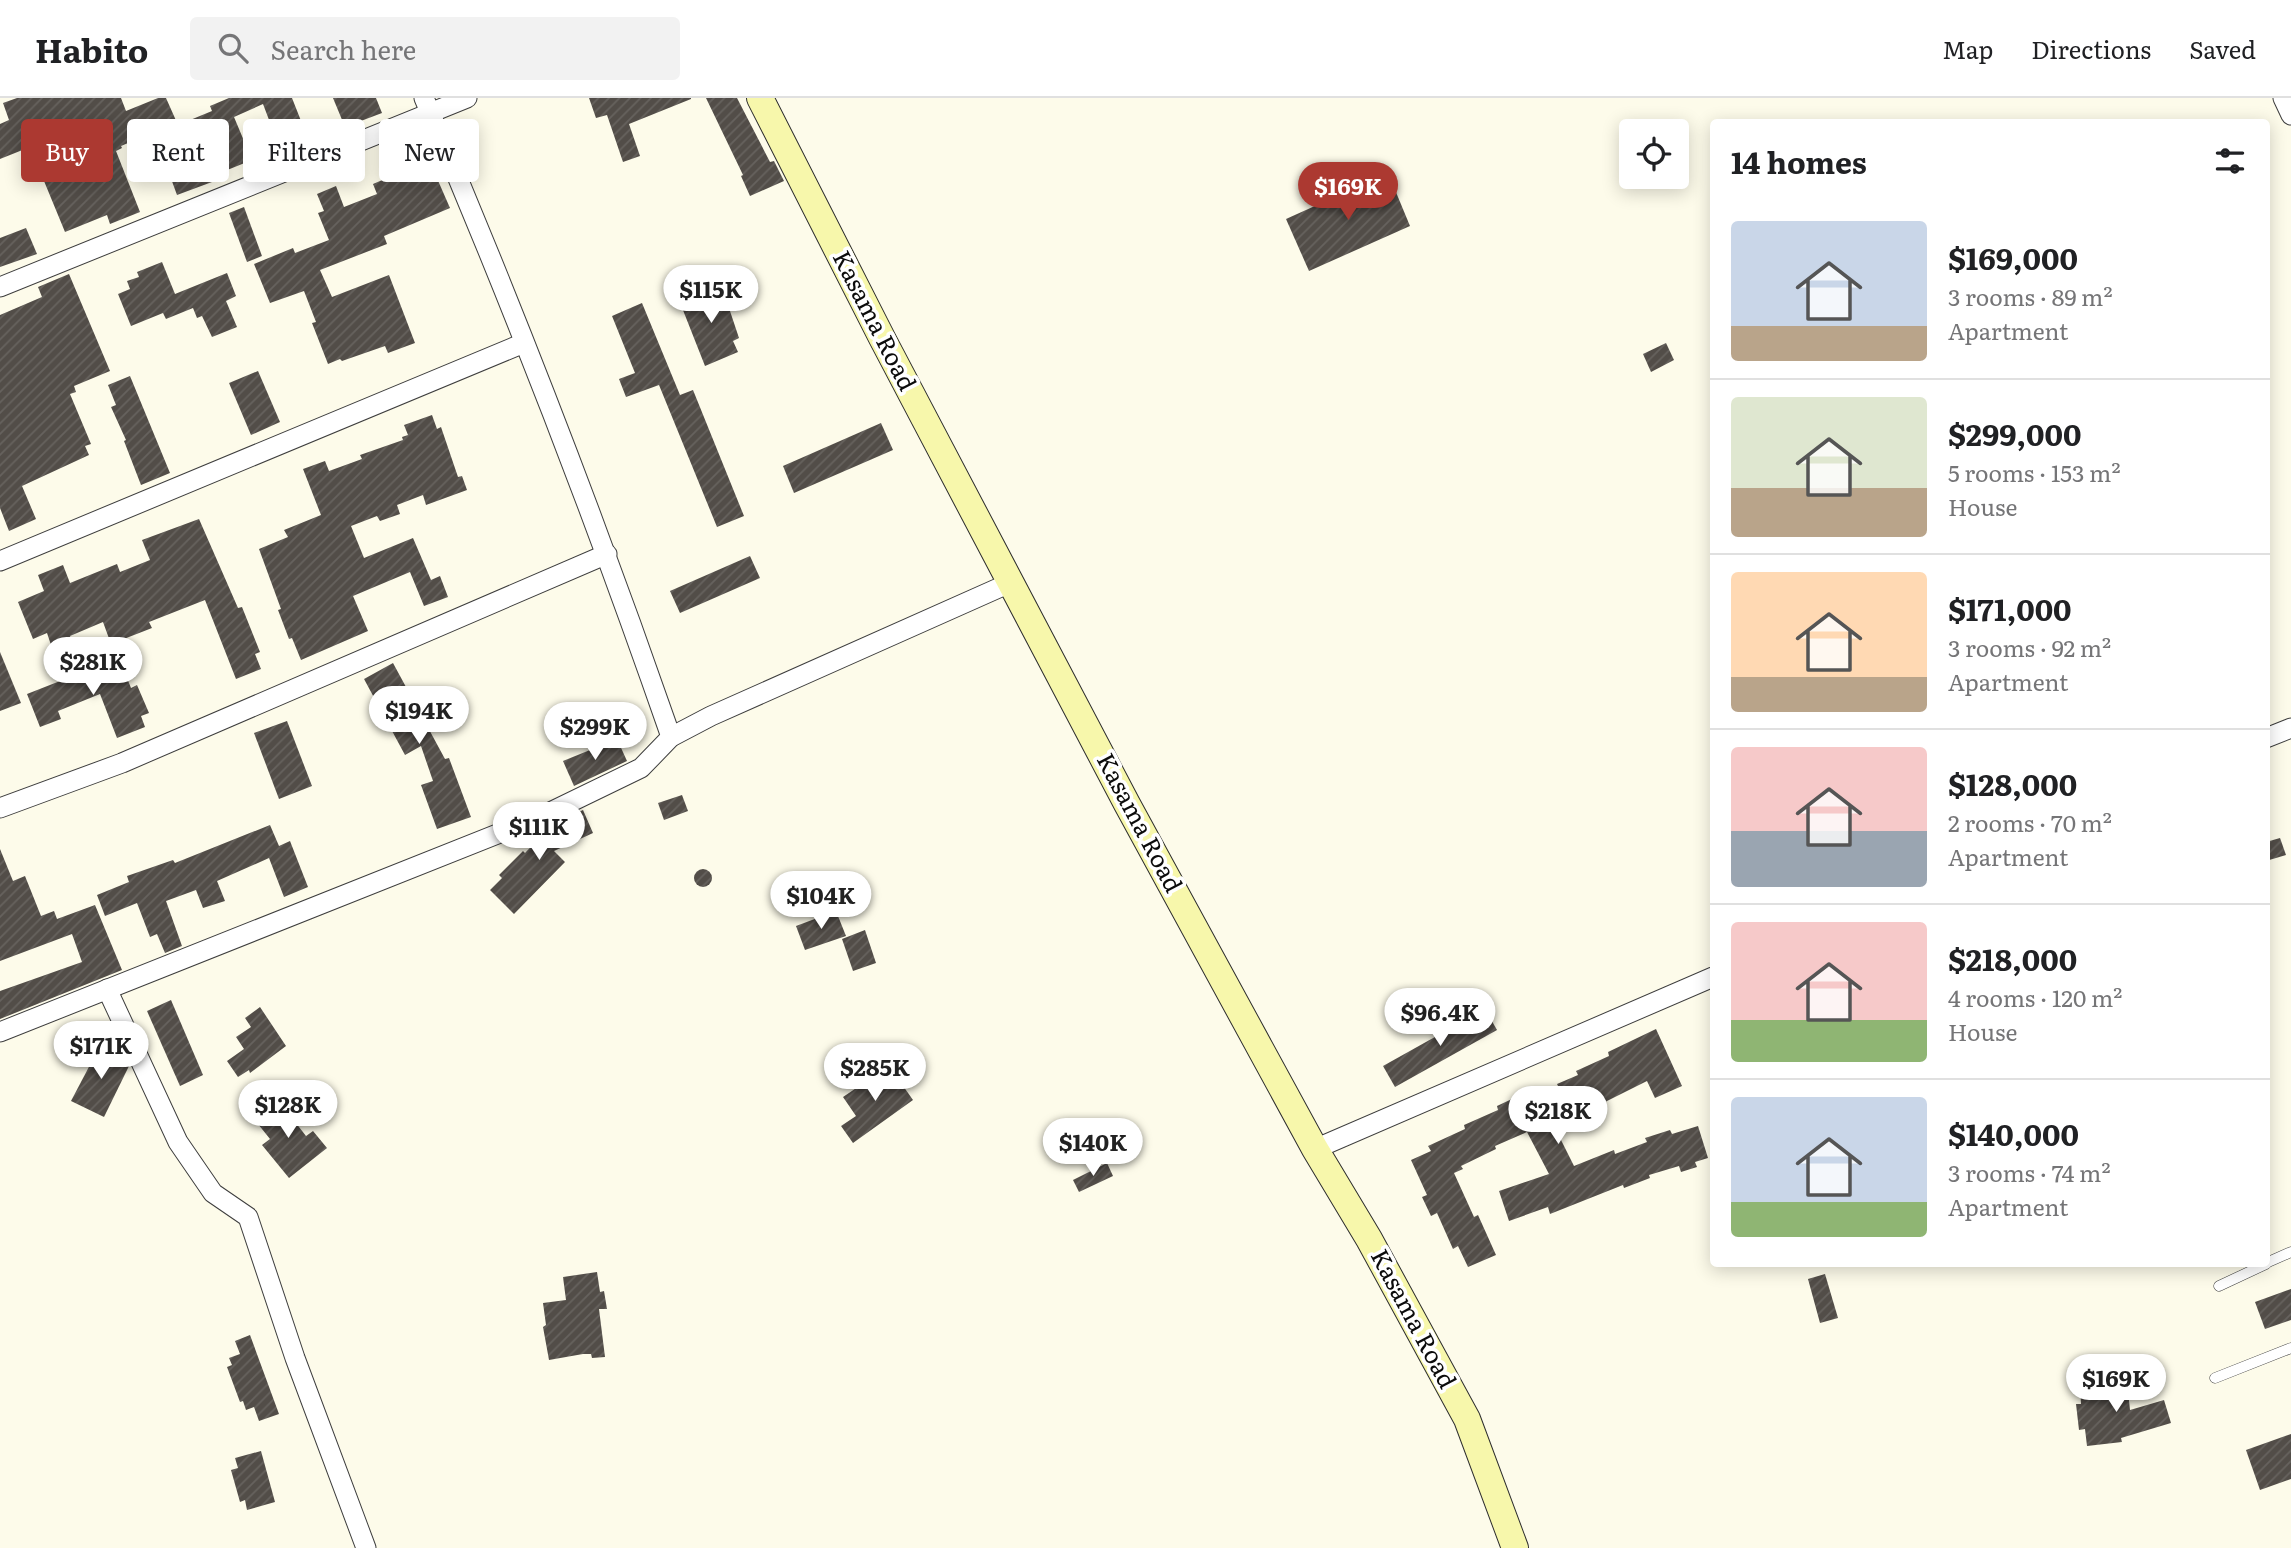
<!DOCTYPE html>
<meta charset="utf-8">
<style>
:root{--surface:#fff;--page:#f2f2f2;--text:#202124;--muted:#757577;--line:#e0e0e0;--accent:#ac3931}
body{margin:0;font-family:Literata,serif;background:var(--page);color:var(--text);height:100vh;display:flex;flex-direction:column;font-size:26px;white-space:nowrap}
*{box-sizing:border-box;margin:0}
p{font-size:23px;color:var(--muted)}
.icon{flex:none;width:38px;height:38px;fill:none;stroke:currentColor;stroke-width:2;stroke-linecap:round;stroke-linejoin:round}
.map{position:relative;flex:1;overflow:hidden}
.details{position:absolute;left:1710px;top:21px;width:560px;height:1148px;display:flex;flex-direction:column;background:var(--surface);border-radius:7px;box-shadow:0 4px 18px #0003}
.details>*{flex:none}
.top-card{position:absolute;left:21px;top:21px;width:665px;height:63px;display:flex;gap:14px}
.buttons{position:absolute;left:1619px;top:21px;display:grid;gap:14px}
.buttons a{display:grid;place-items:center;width:70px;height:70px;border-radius:7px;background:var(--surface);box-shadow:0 4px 18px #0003;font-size:35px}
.price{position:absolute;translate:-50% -60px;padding:0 16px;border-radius:24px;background:#fff;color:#222;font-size:23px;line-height:46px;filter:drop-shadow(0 2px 4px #0008)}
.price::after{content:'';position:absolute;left:50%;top:42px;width:21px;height:16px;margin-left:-10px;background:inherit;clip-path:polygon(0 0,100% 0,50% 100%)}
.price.on{background:var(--accent);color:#fff}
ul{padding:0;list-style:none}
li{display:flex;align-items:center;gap:21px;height:175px;padding:0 21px}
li+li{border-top:2px solid var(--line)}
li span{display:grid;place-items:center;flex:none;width:196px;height:140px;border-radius:7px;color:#555}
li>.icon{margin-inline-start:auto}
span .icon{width:84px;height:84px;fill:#fffc;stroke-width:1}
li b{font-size:30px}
h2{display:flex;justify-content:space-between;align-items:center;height:84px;padding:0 21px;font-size:30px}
.chip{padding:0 24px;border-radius:7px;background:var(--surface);box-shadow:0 4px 18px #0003;font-size:24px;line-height:63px}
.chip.on{background:var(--accent);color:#fff}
header{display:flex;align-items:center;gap:42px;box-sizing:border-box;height:98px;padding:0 35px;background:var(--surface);border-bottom:2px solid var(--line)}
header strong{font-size:33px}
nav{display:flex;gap:38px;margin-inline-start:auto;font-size:24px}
.search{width:490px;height:63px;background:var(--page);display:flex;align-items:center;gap:18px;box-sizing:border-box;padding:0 24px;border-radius:7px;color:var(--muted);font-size:26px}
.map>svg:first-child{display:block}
.building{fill:url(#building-hatch)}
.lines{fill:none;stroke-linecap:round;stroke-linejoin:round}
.lane-casing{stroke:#3e3e3e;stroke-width:11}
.street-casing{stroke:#3e3e3e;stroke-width:21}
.secondary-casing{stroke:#2d2d2d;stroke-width:28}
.lane{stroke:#fff;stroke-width:10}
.street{stroke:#fff;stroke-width:19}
.secondary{stroke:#f7f7ab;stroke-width:26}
.labels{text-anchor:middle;stroke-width:7;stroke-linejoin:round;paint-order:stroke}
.street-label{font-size:24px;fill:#0b0b0b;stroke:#fff}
</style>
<header>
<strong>Habito</strong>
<div class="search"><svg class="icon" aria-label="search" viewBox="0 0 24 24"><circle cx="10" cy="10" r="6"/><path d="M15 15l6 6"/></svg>Search here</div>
<nav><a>Map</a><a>Directions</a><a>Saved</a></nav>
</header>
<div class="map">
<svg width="2291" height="1450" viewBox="0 0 2291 1450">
<defs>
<pattern id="building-hatch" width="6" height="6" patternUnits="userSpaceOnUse" patternTransform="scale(1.75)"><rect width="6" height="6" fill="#524d48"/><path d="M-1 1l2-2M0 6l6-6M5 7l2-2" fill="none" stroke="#66625e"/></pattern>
</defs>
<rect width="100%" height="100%" fill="#fdfbea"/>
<g class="building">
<polygon points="17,0 121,0 126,13 158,0 166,0 178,27 212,13 210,8 229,0 292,0 305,33 277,43 263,6 234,19 252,62 210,79 212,84 177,97 154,34 121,48 122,50 116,53 140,114 110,126 107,117 65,134 30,49 0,61 0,26 9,22 3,5"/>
<polygon points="333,0 376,0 382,15 345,29"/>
<polygon points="589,0 691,0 691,1 629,26 640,58 623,64 607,17 596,20"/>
<polygon points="706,0 737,0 770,64 774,63 784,83 750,98 741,78 743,77"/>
<polygon points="429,62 450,110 384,138 387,146 320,172 332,199 389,177 415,245 388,255 385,248 342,263 340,261 328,266 312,225 316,224 304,193 270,205 254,166 293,150 295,155 329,142 318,115 324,113 317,96 336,88 344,109 377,96 373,86"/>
<polygon points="1388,75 1410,128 1309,173 1286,121"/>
<polygon points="244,109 262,158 247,164 229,115"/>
<polygon points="26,130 37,156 0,169 0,140"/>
<polygon points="162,164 175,196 227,175 236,198 226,203 237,229 212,239 202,218 197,220 193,210 166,221 163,215 131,228 118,196 130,191 127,183 139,179 137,174"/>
<polygon points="69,176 110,273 74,288 76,294 70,296 91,346 85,348 89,357 22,388 36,421 9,433 0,410 0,217 42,199 38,189"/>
<polygon points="713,188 717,199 723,197 730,213 739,240 733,243 738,254 705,268 679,202"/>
<polygon points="642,205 680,297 693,292 744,418 717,429 659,287 626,299 619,281 635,275 612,218"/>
<polygon points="1666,245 1674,262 1651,274 1643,256"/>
<polygon points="258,273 280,324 251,337 229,285"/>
<polygon points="130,278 170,375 141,387 124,343 126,342 111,309 116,307 108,287"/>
<polygon points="432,317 437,331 441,329 458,379 462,378 467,392 426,407 423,397 397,407 400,416 380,423 377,418 351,428 364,460 413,440 431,482 440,478 448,499 424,508 410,474 353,498 368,533 301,562 292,540 289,541 278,512 281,511 259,451 288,439 284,432 321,417 303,371 325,363 329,373 362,361 360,357 403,342 402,339 408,337 404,327"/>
<polygon points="881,325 893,352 794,395 783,368"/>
<polygon points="199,421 238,510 242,509 260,554 255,556 261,571 236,581 205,502 149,524 152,530 111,546 103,524 70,538 80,565 70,570 58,544 51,547 47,535 33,541 18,504 44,493 38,477 63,467 70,485 117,466 120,474 150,462 142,442"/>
<polygon points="750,458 760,480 680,515 670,493"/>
<polygon points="0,554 21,605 0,613"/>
<polygon points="106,555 116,584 127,580 131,590 137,587 149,615 141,618 145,629 117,640 100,596 58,613 61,621 40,629 27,596 83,574 80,564"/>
<polygon points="393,565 445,661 449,660 471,719 437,731 421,687 433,683 421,648 405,657 364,581"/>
<polygon points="287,623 312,688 279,701 254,635"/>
<polygon points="617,641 627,663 574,688 563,663"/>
<polygon points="682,697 688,713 664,722 658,705"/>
<polygon points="583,712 593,735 554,753 565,764 514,816 490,792 502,780 499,777 523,753 525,755 553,726"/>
<polygon points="270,727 279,748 290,743 308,789 284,799 269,760 217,783 225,803 203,810 196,792 166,803 182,848 165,855 157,836 150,839 137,805 105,818 97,797 129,784 127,778 173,762 175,765"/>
<polygon points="2280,740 2286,757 2266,763 2266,744"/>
<polygon points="0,751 13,783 25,778 41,818 54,813 57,821 95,807 122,872 0,921 0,893 82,864 72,836 0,863"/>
<circle cx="703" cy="780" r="9"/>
<polygon points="836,813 846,838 805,852 796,828"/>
<polygon points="865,832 876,865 853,873 842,841"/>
<polygon points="171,902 203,977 180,988 147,913"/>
<polygon points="260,909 286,948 250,975 249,972 238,979 227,963 244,951 236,939 251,929 245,920"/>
<polygon points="1485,911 1497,932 1395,989 1383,968"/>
<polygon points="1656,931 1682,988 1655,1000 1647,983 1575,1019 1579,1027 1558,1036 1574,1068 1614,1052 1615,1056 1647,1044 1645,1040 1670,1032 1672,1036 1698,1028 1708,1060 1695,1064 1697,1069 1681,1074 1679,1068 1649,1077 1650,1080 1624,1090 1623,1087 1550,1116 1548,1109 1509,1123 1499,1093 1549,1076 1527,1034 1495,1048 1496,1051 1461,1068 1463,1071 1454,1075 1474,1119 1478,1117 1496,1157 1468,1169 1458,1148 1453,1151 1437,1115 1431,1118 1422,1099 1427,1097 1411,1062 1431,1053 1428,1048 1465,1031 1464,1027 1498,1012 1497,1008 1514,1000 1518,1007 1558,988 1557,986 1578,977 1576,973 1609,958 1608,954"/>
<polygon points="101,946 124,958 129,968 104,1019 71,1003"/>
<polygon points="889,968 913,1002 853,1045 841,1028 856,1018 843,999"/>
<polygon points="278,1002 306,1038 313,1033 327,1050 289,1080 262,1047 270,1041 254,1021"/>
<polygon points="1107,1065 1113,1078 1079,1094 1073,1082"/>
<polygon points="597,1174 600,1194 604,1193 607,1211 599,1211 605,1259 592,1260 591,1256 583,1256 549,1262 543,1229 546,1227 543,1205 566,1202 563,1179"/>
<polygon points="1825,1176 1838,1220 1820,1225 1808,1181"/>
<polygon points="2291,1191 2291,1222 2265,1231 2255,1204"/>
<polygon points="250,1237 279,1316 259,1323 254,1309 246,1312 243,1303 240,1304 227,1269 232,1267 229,1260 240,1256 235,1243"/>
<polygon points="2127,1284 2130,1312 2164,1302 2171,1325 2121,1340 2122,1344 2087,1348 2085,1331 2079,1332 2076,1306 2081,1306 2080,1289"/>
<polygon points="2291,1336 2291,1381 2260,1392 2246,1352"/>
<polygon points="261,1353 275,1404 247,1412 245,1402 240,1404 231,1372 238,1370 235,1360"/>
</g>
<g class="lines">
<g class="lane-casing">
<g id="lane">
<polyline points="2266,1165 2291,1154"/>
<polyline points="2219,1188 2266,1166"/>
<polyline points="2215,1280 2291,1250"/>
</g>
</g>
<g class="street-casing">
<g id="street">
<path d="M424,0C514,210 596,423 671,639"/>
<polyline points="2283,0 2291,17"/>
<polyline points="0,189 467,0"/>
<polyline points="0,463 524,245"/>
<polyline points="2266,640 2291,630"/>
<polyline points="0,710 122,665 607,456"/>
<polyline points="107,891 178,1044 213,1095 248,1119 295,1260 366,1450"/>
<polyline points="0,934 540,719 641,670 671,639 711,618 1012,484"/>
<polyline points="1315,1051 1713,879"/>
</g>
</g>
<g class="secondary-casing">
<polyline id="secondary" points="760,0 882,240 1127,706 1315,1051 1369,1141 1467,1321 1515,1450"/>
</g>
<use href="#lane" class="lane"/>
<use href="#street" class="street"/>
<use href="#secondary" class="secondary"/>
</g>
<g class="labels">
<g class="street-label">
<text transform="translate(874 223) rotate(63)" y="8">Kasama Road</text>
<text transform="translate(1139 725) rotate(62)" y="8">Kasama Road</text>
<text transform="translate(1413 1221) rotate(62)" y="8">Kasama Road</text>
</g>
</g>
</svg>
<div class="buttons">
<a><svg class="icon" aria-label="locate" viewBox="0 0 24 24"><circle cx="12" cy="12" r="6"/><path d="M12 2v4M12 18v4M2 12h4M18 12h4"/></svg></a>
</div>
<b class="price on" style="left:1348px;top:124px">$169K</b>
<b class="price" style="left:711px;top:227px">$115K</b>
<b class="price" style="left:93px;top:599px">$281K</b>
<b class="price" style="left:419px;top:648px">$194K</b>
<b class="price" style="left:595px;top:664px">$299K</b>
<b class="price" style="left:539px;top:764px">$111K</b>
<b class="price" style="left:821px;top:833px">$104K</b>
<b class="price" style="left:1440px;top:950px">$96.4K</b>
<b class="price" style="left:101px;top:983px">$171K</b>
<b class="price" style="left:875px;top:1005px">$285K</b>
<b class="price" style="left:288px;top:1042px">$128K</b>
<b class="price" style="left:1558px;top:1048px">$218K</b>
<b class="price" style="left:1093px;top:1080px">$140K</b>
<b class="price" style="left:2116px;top:1316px">$169K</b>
<div class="top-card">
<a class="chip on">Buy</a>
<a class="chip">Rent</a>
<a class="chip">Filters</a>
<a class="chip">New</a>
</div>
<section class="details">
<h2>14 homes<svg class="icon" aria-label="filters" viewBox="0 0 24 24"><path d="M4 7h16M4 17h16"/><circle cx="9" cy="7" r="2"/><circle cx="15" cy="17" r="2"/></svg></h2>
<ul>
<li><span style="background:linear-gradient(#c9d6e8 75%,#b9a48a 0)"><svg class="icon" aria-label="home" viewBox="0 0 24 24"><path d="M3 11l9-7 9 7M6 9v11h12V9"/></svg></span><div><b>$169,000</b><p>3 rooms · 89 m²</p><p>Apartment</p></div></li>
<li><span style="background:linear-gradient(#dfe7d0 65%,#b9a48a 0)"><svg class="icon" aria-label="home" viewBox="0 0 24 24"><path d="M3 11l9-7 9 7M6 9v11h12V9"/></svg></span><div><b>$299,000</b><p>5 rooms · 153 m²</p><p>House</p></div></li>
<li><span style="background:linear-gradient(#ffd9b3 75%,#b9a48a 0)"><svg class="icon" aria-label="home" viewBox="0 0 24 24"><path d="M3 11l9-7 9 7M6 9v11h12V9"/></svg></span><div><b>$171,000</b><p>3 rooms · 92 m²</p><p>Apartment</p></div></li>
<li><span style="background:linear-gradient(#f6c9c9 60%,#9aa5b1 0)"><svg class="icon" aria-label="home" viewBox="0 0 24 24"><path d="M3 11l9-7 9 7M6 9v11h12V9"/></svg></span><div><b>$128,000</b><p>2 rooms · 70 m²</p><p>Apartment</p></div></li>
<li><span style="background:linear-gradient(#f6c9c9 70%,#8fb573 0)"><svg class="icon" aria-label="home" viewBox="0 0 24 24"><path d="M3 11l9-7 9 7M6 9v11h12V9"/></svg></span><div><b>$218,000</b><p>4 rooms · 120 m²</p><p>House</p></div></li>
<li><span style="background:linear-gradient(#c9d6e8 75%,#8fb573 0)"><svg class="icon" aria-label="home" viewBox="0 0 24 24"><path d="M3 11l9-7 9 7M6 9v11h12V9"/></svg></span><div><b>$140,000</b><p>3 rooms · 74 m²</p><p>Apartment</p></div></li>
</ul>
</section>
</div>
